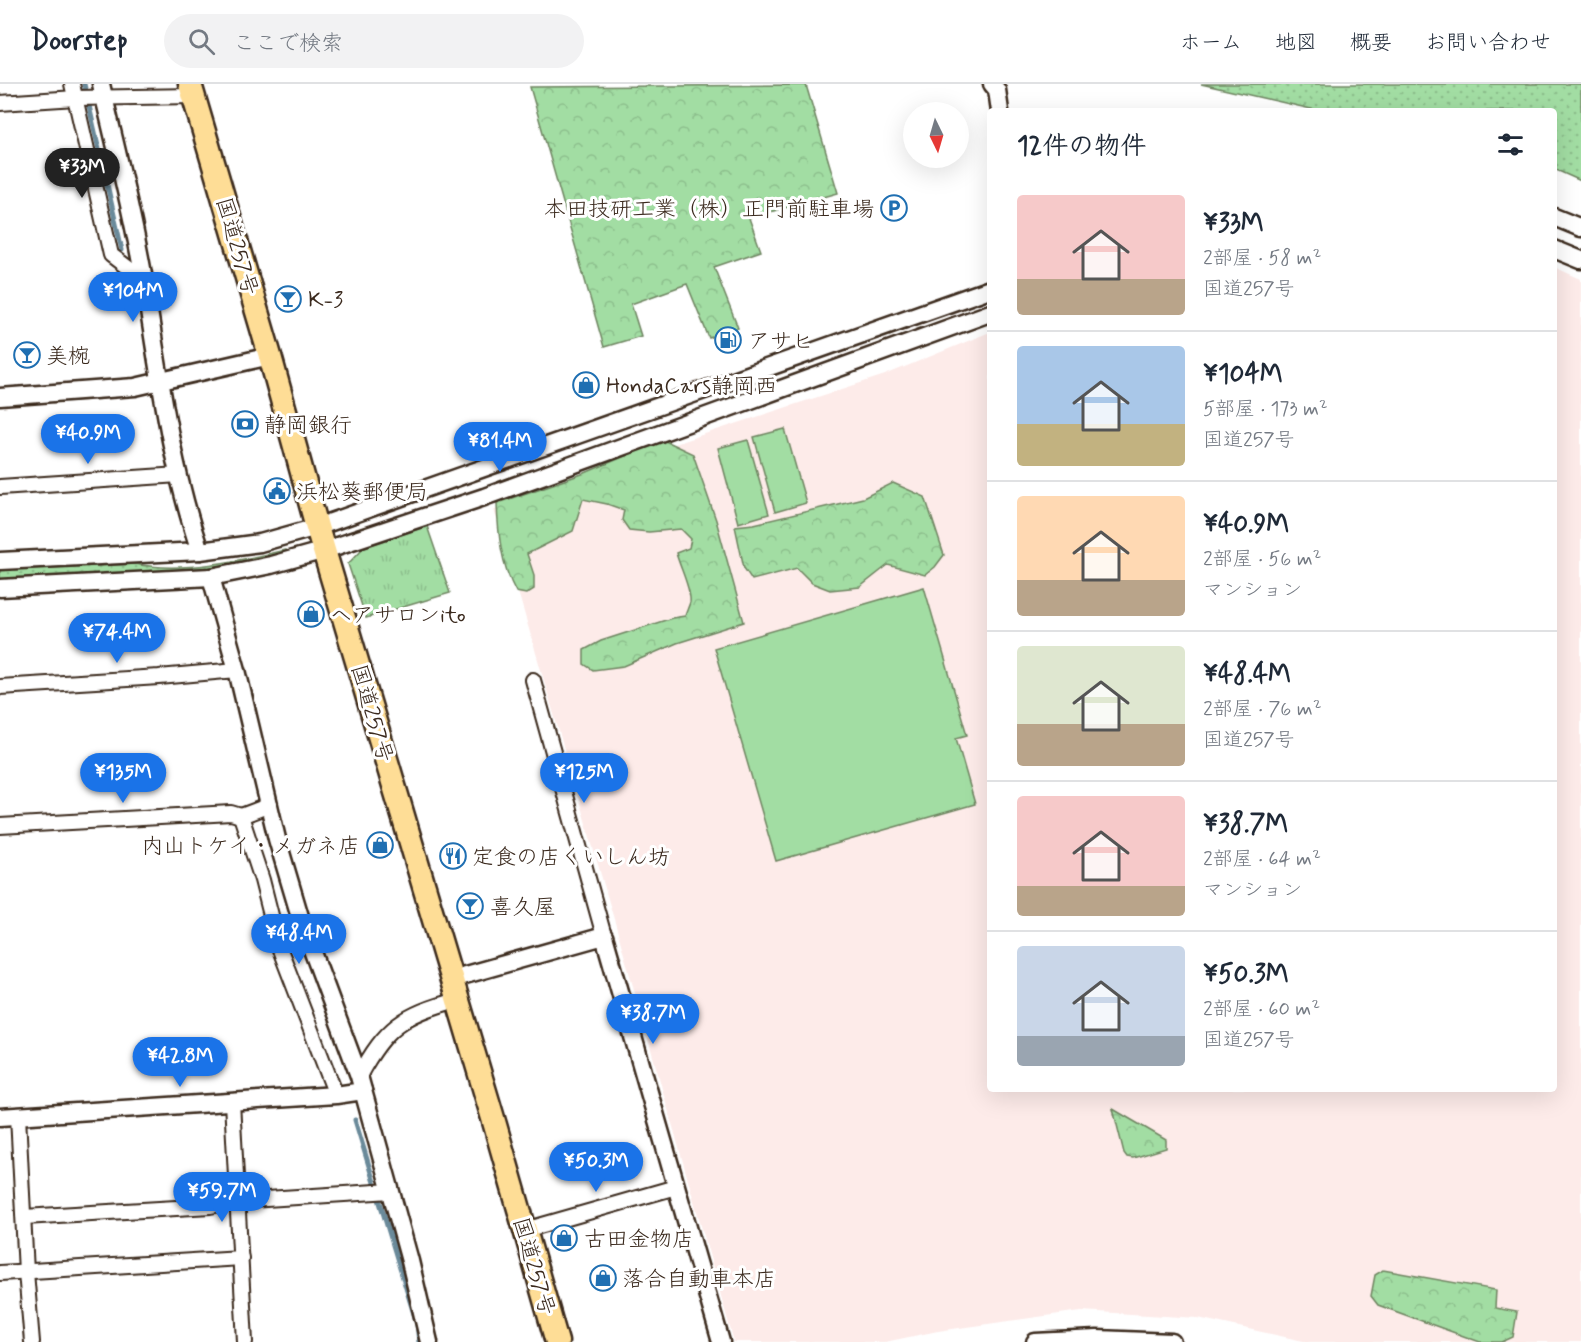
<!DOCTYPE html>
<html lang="ja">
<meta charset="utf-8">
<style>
:root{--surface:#fff;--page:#f2f2f3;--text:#1f2937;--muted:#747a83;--line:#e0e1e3;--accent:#1a73e8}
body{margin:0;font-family:Mynerve,"Klee One",sans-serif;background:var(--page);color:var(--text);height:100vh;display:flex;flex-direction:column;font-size:22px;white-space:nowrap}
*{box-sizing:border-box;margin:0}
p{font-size:20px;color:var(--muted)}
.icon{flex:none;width:33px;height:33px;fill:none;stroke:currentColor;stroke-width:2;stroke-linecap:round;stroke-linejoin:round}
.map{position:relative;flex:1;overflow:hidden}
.sheet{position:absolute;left:987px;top:24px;width:570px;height:984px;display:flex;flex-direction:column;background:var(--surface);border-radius:6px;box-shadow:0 6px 24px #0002}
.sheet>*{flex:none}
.needle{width:39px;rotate:175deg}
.tools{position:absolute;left:903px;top:18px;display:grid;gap:12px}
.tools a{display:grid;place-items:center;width:66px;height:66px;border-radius:50%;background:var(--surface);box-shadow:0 6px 24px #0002;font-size:30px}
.price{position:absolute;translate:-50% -51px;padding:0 14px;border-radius:21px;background:var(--accent);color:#fff;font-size:20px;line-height:39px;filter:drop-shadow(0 2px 3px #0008)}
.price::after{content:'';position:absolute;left:50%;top:36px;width:18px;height:14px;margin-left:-9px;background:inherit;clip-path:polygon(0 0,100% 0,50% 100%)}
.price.current{background:#222;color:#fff}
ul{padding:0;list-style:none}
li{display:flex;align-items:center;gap:18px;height:150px;padding:0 30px}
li+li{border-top:2px solid var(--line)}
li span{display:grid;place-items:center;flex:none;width:168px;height:120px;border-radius:6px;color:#555}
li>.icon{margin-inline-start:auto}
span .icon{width:72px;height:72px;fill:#fffc;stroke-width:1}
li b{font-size:26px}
h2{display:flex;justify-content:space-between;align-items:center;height:72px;padding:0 30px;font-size:26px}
header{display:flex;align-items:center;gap:36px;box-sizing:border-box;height:84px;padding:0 30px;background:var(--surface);border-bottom:2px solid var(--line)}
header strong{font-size:28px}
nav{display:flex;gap:33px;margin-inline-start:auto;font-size:21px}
.search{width:420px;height:54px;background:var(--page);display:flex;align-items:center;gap:15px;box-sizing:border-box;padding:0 21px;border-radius:33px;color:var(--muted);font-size:22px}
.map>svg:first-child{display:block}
.built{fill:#fdebe9}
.grass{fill:url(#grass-dots);stroke:#6e8460;stroke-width:1.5}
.forest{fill:url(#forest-crowns);stroke:#6e8460;stroke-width:1.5}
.park{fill:url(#park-tufts);stroke:#6e8460;stroke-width:1.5}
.pitch{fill:#a2dda3;stroke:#6e8460;stroke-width:1.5}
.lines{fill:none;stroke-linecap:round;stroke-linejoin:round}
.stream{stroke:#6b8a9a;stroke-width:5}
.minor-casing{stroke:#3b2a1e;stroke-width:18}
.tertiary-casing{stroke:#3b2a1e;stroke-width:21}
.trunk-casing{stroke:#3b2a1e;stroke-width:27}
.minor{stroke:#fff;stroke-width:14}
.tertiary{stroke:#fff;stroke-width:16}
.trunk{stroke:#fedd96;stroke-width:22}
.labels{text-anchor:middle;stroke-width:6;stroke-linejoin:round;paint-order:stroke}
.poi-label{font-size:22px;fill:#3b2a1e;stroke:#fff;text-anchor:start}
.street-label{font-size:22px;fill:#3b2a1e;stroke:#fff}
</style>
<header>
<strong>Doorstep</strong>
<div class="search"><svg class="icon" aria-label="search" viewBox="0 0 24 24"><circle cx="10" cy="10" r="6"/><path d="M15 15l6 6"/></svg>ここで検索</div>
<nav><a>ホーム</a><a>地図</a><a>概要</a><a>お問い合わせ</a></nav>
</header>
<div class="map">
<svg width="1581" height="1258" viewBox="0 0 1581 1258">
<defs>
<pattern id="grass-dots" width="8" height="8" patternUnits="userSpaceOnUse" patternTransform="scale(1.5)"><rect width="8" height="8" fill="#a2dda3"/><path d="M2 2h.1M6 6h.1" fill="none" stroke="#8cbe8c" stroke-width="1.8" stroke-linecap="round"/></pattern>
<pattern id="forest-crowns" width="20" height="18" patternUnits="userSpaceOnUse" patternTransform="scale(1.5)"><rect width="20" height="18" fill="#a2dda3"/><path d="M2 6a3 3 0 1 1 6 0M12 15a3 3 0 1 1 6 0" fill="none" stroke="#8cbe8c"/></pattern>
<pattern id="park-tufts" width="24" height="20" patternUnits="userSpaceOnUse" patternTransform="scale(1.5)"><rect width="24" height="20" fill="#a2dda3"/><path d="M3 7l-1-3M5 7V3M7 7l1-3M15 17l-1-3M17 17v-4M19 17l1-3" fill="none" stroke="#8cbe8c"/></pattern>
</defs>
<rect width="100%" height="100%" fill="#fff"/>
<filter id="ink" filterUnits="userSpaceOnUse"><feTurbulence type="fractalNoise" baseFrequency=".0167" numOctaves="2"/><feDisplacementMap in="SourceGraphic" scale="12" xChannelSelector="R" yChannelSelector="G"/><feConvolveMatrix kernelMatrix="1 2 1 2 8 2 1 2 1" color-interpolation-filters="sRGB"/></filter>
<g filter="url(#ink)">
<polygon class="built" points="1554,183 1581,195 1581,1258 1308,1258 1198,1234 1081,1227 938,1247 885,1258 734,1258 616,842 494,426 674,360 885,291 990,248 990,1005 1554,1005"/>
<g class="grass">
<polygon points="1201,0 1581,0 1581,97 1554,85 1554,27 1320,27"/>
<path d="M285,466L286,470L208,485L0,496V486L135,480C183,489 238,477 285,466Z"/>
</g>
<g class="forest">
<polygon points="806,1 838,109 749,134 761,167 714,183 738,244 709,254 687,200 631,220 641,252 604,263 530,3"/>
<path d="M663,356L693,370L716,436L744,538L677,559L624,582L593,586L584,580V566L601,557L672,534L685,532C686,528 689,522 690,518C692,507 679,481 676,469L689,464L691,455L681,445L649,448L629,446L622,436L624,426L607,420L583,415L573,447L527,470L534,491V505L526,510L516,508C501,481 498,449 497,419L585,389Z"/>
<polygon points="893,399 925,413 944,471 935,483 925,491 888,481 860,503 830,506 812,499 797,484 752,496 744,484 735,442 754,440 863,414"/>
<polygon points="1113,1025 1166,1056 1166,1064 1133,1074 1127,1073 1124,1069"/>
<polygon points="1383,1186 1496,1206 1495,1224 1517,1228 1513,1253 1502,1258 1480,1258 1378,1221 1371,1212 1375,1191"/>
</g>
<polygon class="park" points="427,442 450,509 366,534 348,480 364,463"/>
<g class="pitch">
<polygon points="785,345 806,419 775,428 754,353"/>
<polygon points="748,356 769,430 738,439 718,364"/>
<polygon points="924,503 967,651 956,654 975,720 776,777 714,564"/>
</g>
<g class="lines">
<g class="stream">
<polyline points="84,0 122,166"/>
<polyline points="355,1036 417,1240 419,1258"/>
</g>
<g class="minor-casing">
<g id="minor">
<polyline points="72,0 111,171 144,196"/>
<polyline points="0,19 76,14 194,12"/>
<polyline points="0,403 179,391"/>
<polyline points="533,596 604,852"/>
<polyline points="0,603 159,593 237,586"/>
<polyline points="270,721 241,732 262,796 279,863 336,1011"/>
<polyline points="0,742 231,729 241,732"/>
<path d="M359,992C386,943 402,931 457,916"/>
<polyline points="232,1018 245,1258"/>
<polyline points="18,1032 26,1188 32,1258"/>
<polyline points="24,1133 210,1122 237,1117 391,1107"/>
<polyline points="525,1146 676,1103"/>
<polyline points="0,1189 241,1174"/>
</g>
</g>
<g class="tertiary-casing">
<g id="tertiary">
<path d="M101,0C116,65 133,130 144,196C159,287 170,379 200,467"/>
<polyline points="992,0 997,6 1000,27"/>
<polyline points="1554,133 1581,144"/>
<polyline points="1554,165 1581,176"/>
<polyline points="0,313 135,303 270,272"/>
<polyline points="0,477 200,467 260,459 317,443 990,205"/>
<polyline points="211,493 237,586 277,755 301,836 359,992 410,1177 429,1258"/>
<polyline points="0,504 211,493 271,481 325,466 484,413 990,229"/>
<polyline points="451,895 604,852 721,1258"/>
<polyline points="0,1033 336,1011 363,1007"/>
<polyline points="1035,1258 1097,1255 1172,1258"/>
</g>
</g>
<g class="trunk-casing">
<polyline id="trunk" points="190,0 270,272 317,443 495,1041 557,1258"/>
</g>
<use href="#minor" class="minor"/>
<use href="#tertiary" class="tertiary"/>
<use href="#trunk" class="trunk"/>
</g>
</g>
<defs>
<g id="parking-ring" transform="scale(1.35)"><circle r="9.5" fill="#fff" stroke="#1f6fb2" stroke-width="1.5"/><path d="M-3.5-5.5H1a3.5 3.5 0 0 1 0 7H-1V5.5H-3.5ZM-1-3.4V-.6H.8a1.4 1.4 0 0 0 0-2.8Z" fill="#1f6fb2"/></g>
<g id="bar-ring" transform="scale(1.35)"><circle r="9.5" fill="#fff" stroke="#1f6fb2" stroke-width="1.5"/><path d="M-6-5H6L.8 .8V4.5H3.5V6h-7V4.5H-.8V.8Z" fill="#1f6fb2"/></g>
<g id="fuel-ring" transform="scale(1.35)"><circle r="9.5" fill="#fff" stroke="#1f6fb2" stroke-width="1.5"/><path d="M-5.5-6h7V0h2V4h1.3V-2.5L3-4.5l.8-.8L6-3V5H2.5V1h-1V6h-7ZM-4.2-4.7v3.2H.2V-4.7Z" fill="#1f6fb2"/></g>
<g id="shop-ring" transform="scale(1.35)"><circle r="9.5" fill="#fff" stroke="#1f6fb2" stroke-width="1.5"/><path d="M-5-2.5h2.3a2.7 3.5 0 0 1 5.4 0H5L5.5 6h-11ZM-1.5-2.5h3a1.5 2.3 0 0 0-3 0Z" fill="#1f6fb2"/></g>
<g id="bank-ring" transform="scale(1.35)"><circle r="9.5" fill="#fff" stroke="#1f6fb2" stroke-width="1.5"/><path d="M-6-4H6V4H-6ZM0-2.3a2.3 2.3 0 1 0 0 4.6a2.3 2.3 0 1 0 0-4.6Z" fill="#1f6fb2"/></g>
<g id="civic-ring" transform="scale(1.35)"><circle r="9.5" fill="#fff" stroke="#1f6fb2" stroke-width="1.5"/><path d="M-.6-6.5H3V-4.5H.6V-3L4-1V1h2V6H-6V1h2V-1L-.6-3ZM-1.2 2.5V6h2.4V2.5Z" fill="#1f6fb2"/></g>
<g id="restaurant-ring" transform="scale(1.35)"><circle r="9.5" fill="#fff" stroke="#1f6fb2" stroke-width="1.5"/><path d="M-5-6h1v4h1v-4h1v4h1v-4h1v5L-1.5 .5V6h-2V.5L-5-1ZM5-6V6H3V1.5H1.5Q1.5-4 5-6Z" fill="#1f6fb2"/></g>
</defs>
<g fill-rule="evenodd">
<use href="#parking-ring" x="894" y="124"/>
<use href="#bar-ring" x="288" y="215"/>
<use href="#fuel-ring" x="728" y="256"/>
<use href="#bar-ring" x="27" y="271"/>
<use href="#shop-ring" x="586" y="301"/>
<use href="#bank-ring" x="245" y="340"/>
<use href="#civic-ring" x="277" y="407"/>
<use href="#shop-ring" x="311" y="530"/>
<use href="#shop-ring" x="380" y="761"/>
<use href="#restaurant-ring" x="453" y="772"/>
<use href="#bar-ring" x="470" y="822"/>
<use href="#shop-ring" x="564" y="1154"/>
<use href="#shop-ring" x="603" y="1194"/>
</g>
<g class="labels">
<g class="poi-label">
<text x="874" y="132" text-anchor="end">本田技研工業（株）正門前駐車場</text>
<text x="308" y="223">K-3</text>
<text x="748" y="264">アサヒ</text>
<text x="46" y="279">美椀</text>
<text x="606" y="309">HondaCars静岡西</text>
<text x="264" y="348">静岡銀行</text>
<text x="296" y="415">浜松葵郵便局</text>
<text x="330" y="538">ヘアサロンito</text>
<text x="360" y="769" text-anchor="end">内山トケイ・メガネ店</text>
<text x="472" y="780">定食の店くいしん坊</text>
<text x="490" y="830">喜久屋</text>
<text x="584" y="1162">古田金物店</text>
<text x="622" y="1202">落合自動車本店</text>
</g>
<g class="street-label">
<text transform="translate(238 162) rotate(74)" y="8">国道257号</text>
<text transform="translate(373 629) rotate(74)" y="8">国道257号</text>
<text transform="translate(535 1182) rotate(74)" y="8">国道257号</text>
</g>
</g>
</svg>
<div class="tools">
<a><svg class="needle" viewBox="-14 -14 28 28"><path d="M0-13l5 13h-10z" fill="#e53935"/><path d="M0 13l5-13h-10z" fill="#747a83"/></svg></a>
</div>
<b class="price current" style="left:82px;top:115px">¥33M</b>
<b class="price" style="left:133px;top:239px">¥104M</b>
<b class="price" style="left:88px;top:381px">¥40.9M</b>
<b class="price" style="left:500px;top:389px">¥81.4M</b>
<b class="price" style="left:117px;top:580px">¥74.4M</b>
<b class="price" style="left:123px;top:720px">¥135M</b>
<b class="price" style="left:584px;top:720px">¥125M</b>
<b class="price" style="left:299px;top:881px">¥48.4M</b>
<b class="price" style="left:653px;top:961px">¥38.7M</b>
<b class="price" style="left:180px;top:1004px">¥42.8M</b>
<b class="price" style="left:596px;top:1109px">¥50.3M</b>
<b class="price" style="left:222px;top:1139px">¥59.7M</b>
<section class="sheet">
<h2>12件の物件<svg class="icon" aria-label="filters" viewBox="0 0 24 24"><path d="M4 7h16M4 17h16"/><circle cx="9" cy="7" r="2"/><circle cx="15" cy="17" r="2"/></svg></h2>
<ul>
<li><span style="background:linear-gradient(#f6c9c9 70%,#b9a48a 0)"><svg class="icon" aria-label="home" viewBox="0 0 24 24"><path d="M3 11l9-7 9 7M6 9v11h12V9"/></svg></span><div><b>¥33M</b><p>2部屋 · 58 m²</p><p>国道257号</p></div></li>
<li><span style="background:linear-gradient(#a9c7e8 65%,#c2b280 0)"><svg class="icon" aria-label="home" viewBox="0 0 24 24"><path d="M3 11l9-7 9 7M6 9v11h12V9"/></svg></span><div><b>¥104M</b><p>5部屋 · 173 m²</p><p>国道257号</p></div></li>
<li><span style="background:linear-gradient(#ffd9b3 70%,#b9a48a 0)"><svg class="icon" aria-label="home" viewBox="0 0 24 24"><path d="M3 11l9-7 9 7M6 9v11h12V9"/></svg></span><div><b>¥40.9M</b><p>2部屋 · 56 m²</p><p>マンション</p></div></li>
<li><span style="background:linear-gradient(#dfe7d0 65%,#b9a48a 0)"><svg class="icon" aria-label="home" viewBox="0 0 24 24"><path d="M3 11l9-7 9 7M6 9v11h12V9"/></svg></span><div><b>¥48.4M</b><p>2部屋 · 76 m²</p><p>国道257号</p></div></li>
<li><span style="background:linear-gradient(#f6c9c9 75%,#b9a48a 0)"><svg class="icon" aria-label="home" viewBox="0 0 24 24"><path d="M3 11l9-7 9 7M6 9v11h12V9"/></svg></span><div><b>¥38.7M</b><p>2部屋 · 64 m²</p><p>マンション</p></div></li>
<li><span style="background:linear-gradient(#c9d6e8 75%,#9aa5b1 0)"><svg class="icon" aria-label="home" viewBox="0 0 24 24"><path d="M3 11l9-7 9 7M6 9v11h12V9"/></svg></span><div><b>¥50.3M</b><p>2部屋 · 60 m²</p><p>国道257号</p></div></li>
</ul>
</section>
</div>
